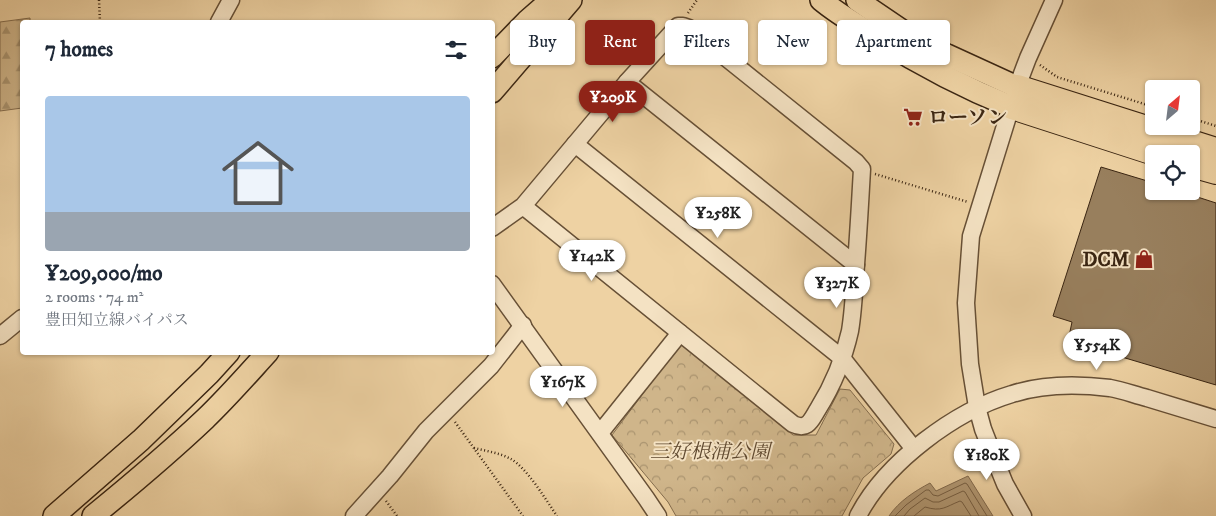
<!DOCTYPE html>
<meta charset="utf-8">
<style>
:root{--surface:#fff;--page:#f6f6f7;--text:#1f2937;--muted:#747a83;--accent:#8f2418}
body{margin:0;font-family:"IM FELL DW Pica","Noto Serif JP",serif;background:var(--page);color:var(--text);height:100vh;display:flex;flex-direction:column;font-size:19px;white-space:nowrap}
*{box-sizing:border-box;margin:0}
p{font-size:16px;color:var(--muted)}
.icon{flex:none;width:28px;height:28px;fill:none;stroke:currentColor;stroke-width:2;stroke-linecap:round;stroke-linejoin:round}
.map{position:relative;flex:1;overflow:hidden}
.details{position:absolute;left:20px;top:20px;width:475px;height:335px;display:flex;flex-direction:column;background:var(--surface);border-radius:5px;box-shadow:0 1px 4px #0004}
.details>*{flex:none}
.hud{position:absolute;left:510px;top:20px;width:475px;height:45px;display:flex;gap:10px}
.needle{width:32px;rotate:28deg}
.fabs{position:absolute;left:1145px;top:80px;display:grid;gap:10px}
.fabs a{display:grid;place-items:center;width:55px;height:55px;border-radius:5px;background:var(--surface);box-shadow:0 1px 4px #0004;font-size:25px}
.price{position:absolute;translate:-50% -42px;padding:0 11px;border-radius:18px;background:#fff;color:#222;font-size:16px;line-height:32px;filter:drop-shadow(0 1px 2px #0008)}
.price::after{content:'';position:absolute;left:50%;top:30px;width:15px;height:11px;margin-left:-8px;background:inherit;clip-path:polygon(0 0,100% 0,50% 100%)}
.price.on{background:var(--accent);color:#fff}
ul{padding:0;list-style:none}
li{display:grid;align-content:center;gap:10px;height:265px;padding:0 25px}
li span{display:grid;place-items:center;height:155px;border-radius:5px;color:#555}
li>.icon{margin-inline-start:auto}
span .icon{width:90px;height:90px;fill:#fffc;stroke-width:1}
li b{font-size:21px}
h2{display:flex;justify-content:space-between;align-items:center;height:60px;padding:0 25px;font-size:21px}
.pill{padding:0 18px;border-radius:5px;background:var(--surface);box-shadow:0 1px 4px #0004;font-size:18px;line-height:45px}
.pill.on{background:var(--accent);color:#fff}
.map>svg:first-child{display:block}
.forest{fill:url(#forest-firs);stroke:#846d4e}
.park{fill:url(#park-crowns);stroke:#846d4e}
.water{fill:#b19772;stroke:#81694c}
.lines{fill:none;stroke-linecap:round;stroke-linejoin:round}
.shore{stroke:#765e42;stroke-width:1}
.building{fill:#987f5d;stroke:#3a2512}
.minor-casing{stroke:#675036;stroke-width:19}
.major-casing{stroke:#3a2512;stroke-width:24}
.highway-casing{stroke:#3a2512;stroke-width:26}
.path{stroke:#3a2512;stroke-width:2.5;stroke-dasharray:1 2.5;stroke-linecap:butt}
.minor{stroke:#f4e2c3;stroke-width:16}
.major{stroke:#eed2a3;stroke-width:21}
.highway{stroke:#eed2a3;stroke-width:24}
.labels{text-anchor:middle;stroke-width:4;stroke-linejoin:round;paint-order:stroke}
.poi-label{font-size:20px;font-weight:bold;fill:#3a2512;stroke:#f4e2c3;text-anchor:start}
.park-label{font-size:20px;font-style:italic;fill:#5f4930;stroke:#f4e2c3}
</style>
<div class="map">
<svg width="1216" height="516" viewBox="0 0 1216 516">
<defs>
<pattern id="forest-firs" width="22" height="20" patternUnits="userSpaceOnUse" patternTransform="scale(1.25)"><rect width="22" height="20" fill="#cfb58a"/><path d="M5 1l3.5 6h-7zM16 11l3.5 6h-7z" fill="#a9936f"/></pattern>
<pattern id="park-crowns" width="20" height="18" patternUnits="userSpaceOnUse" patternTransform="scale(1.25)"><rect width="20" height="18" fill="#cfb58a"/><path d="M2 6a3 3 0 1 1 6 0M12 15a3 3 0 1 1 6 0" fill="none" stroke="#a9936f"/></pattern>
</defs>
<rect width="100%" height="100%" fill="#eed2a3"/>
<filter id="stains"><feTurbulence type="fractalNoise" baseFrequency=".004" numOctaves="4"/><feColorMatrix values="0 0 0 0 .2 0 0 0 0 .09 0 0 0 0 .02 0 0 0 .5 -.17"/></filter>
<radialGradient id="worn" r=".72"><stop offset=".6" stop-color="#630" stop-opacity="0"/><stop offset="1" stop-color="#630" stop-opacity=".3"/></radialGradient>
<polygon class="forest" points="30,18 30,22 22,22 22,108 0,111 0,22"/>
<polygon class="park" points="681,343 793,435 816,435 840,389 850,390 894,444 891,454 863,478 842,516 676,516 668,502 612,435"/>
<path class="water" d="M968,476L993,516H889C899,501 915,491 930,483L936,491Z"/>
<g class="lines">
<g class="shore">
<polyline points="895,516 906,505 926,490 929,490 933,495 938,496 965,483 967,484 987,516"/>
<polyline points="904,516 910,509 925,498 933,502 939,502 963,491 965,492 979,516"/>
<path d="M914,516L925,507C942,512 945,507 960,501L962,502L971,516"/>
</g>
</g>
<polygon class="building" points="1101,167 1154,183 1154,191 1179,191 1216,203 1216,385 1068,341 1072,322 1053,316"/>
<g class="lines">
<g class="minor-casing">
<g id="minor">
<polyline points="219,22 231,0"/>
<polyline points="627,82 856,265"/>
<polyline points="575,144 842,358 914,449"/>
<path d="M492,228L523,206L627,82L678,26H683L689,28L856,162L862,169C860,205 858,241 855,277C854,295 853,313 850,331C844,358 833,385 818,409C811,420 808,431 793,424L523,206"/>
<polyline points="492,284 646,498 658,516"/>
<polyline points="0,336 22,318"/>
<polyline points="600,433 680,333"/>
<polyline points="354,516 390,476 426,431 491,366 523,325"/>
<path d="M858,516C886,462 955,411 1012,394C1043,384 1078,384 1110,388C1122,390 1135,395 1147,398C1170,405 1193,412 1216,419"/>
<polyline points="1023,516 1005,484 994,457 983,429 977,407 970,364 966,303 971,236 1017,87 1028,58 1054,0"/>
</g>
</g>
<g class="major-casing">
<g id="major">
<path d="M821,0C839,15 859,26 878,38C921,65 965,88 1012,107"/>
<polyline points="857,0 907,34 947,55 1017,87"/>
<polyline points="492,57 527,21 551,0"/>
<polyline points="492,92 571,0"/>
<polyline points="54,516 141,440 209,374 229,352"/>
<path d="M93,516C131,485 169,453 205,419C227,398 247,375 268,352"/>
</g>
</g>
<g class="highway-casing">
<g id="highway">
<polyline points="1017,87 1216,150"/>
<polyline points="1012,107 1157,154"/>
<polyline points="1191,165 1216,172"/>
</g>
</g>
<g class="path">
<polyline points="99,0 100,22"/>
<polyline points="688,13 697,0"/>
<polyline points="1040,65 1057,77 1154,107"/>
<polyline points="1191,118 1216,126"/>
<polyline points="875,174 968,202"/>
<polyline points="455,422 523,516"/>
<path d="M474,448C486,451 500,453 511,459C527,468 546,500 557,516"/>
<polyline points="386,501 397,516"/>
</g>
<use href="#minor" class="minor"/>
<use href="#major" class="major"/>
<use href="#highway" class="highway"/>
</g>
<defs>
<g id="supermarket-bare" transform="scale(1.5)"><path d="M-6-5.5h2.5l.6 2H6L4.5 2H-2.5L-4.4-4H-6ZM-1.5 3.2a1.3 1.3 0 1 0 .1 0ZM3 3.2a1.3 1.3 0 1 0 .1 0Z" fill="#8f2418" stroke="#f4e2c3" stroke-width="2.5" paint-order="stroke"/></g>
<g id="shop-bare" transform="scale(1.5)"><path d="M-5-2.5h2.3a2.7 3.5 0 0 1 5.4 0H5L5.5 6h-11ZM-1.5-2.5h3a1.5 2.3 0 0 0-3 0Z" fill="#8f2418" stroke="#f4e2c3" stroke-width="2.5" paint-order="stroke"/></g>
</defs>
<g fill-rule="evenodd">
<use href="#supermarket-bare" x="913" y="117"/>
<use href="#shop-bare" x="1144" y="259"/>
</g>
<g class="labels">
<g class="poi-label">
<text x="928" y="124">ローソン</text>
<text x="1129" y="266" text-anchor="end">DCM</text>
</g>
<g class="park-label">
<text x="710" y="458">三好根浦公園</text>
</g>
</g>
<rect width="100%" height="100%" filter="url(#stains)"/>
<rect width="100%" height="100%" fill="url(#worn)"/>
</svg>
<div class="fabs">
<a><svg class="needle" viewBox="-14 -14 28 28"><path d="M0-13l5 13h-10z" fill="#e53935"/><path d="M0 13l5-13h-10z" fill="#747a83"/></svg></a>
<a><svg class="icon" aria-label="locate" viewBox="0 0 24 24"><circle cx="12" cy="12" r="6"/><path d="M12 2v4M12 18v4M2 12h4M18 12h4"/></svg></a>
</div>
<b class="price on" style="left:613px;top:123px">¥209K</b>
<b class="price" style="left:718px;top:239px">¥258K</b>
<b class="price" style="left:592px;top:282px">¥142K</b>
<b class="price" style="left:837px;top:309px">¥327K</b>
<b class="price" style="left:1097px;top:371px">¥554K</b>
<b class="price" style="left:563px;top:408px">¥167K</b>
<b class="price" style="left:987px;top:481px">¥180K</b>
<div class="hud">
<a class="pill">Buy</a>
<a class="pill on">Rent</a>
<a class="pill">Filters</a>
<a class="pill">New</a>
<a class="pill">Apartment</a>
</div>
<section class="details">
<h2>7 homes<svg class="icon" aria-label="filters" viewBox="0 0 24 24"><path d="M4 7h16M4 17h16"/><circle cx="9" cy="7" r="2"/><circle cx="15" cy="17" r="2"/></svg></h2>
<ul>
<li><span style="background:linear-gradient(#a9c7e8 75%,#9aa5b1 0)"><svg class="icon" aria-label="home" viewBox="0 0 24 24"><path d="M3 11l9-7 9 7M6 9v11h12V9"/></svg></span><div><b>¥209,000/mo</b><p>2 rooms · 74 m²</p><p>豊田知立線バイパス</p></div></li>
</ul>
</section>
</div>
